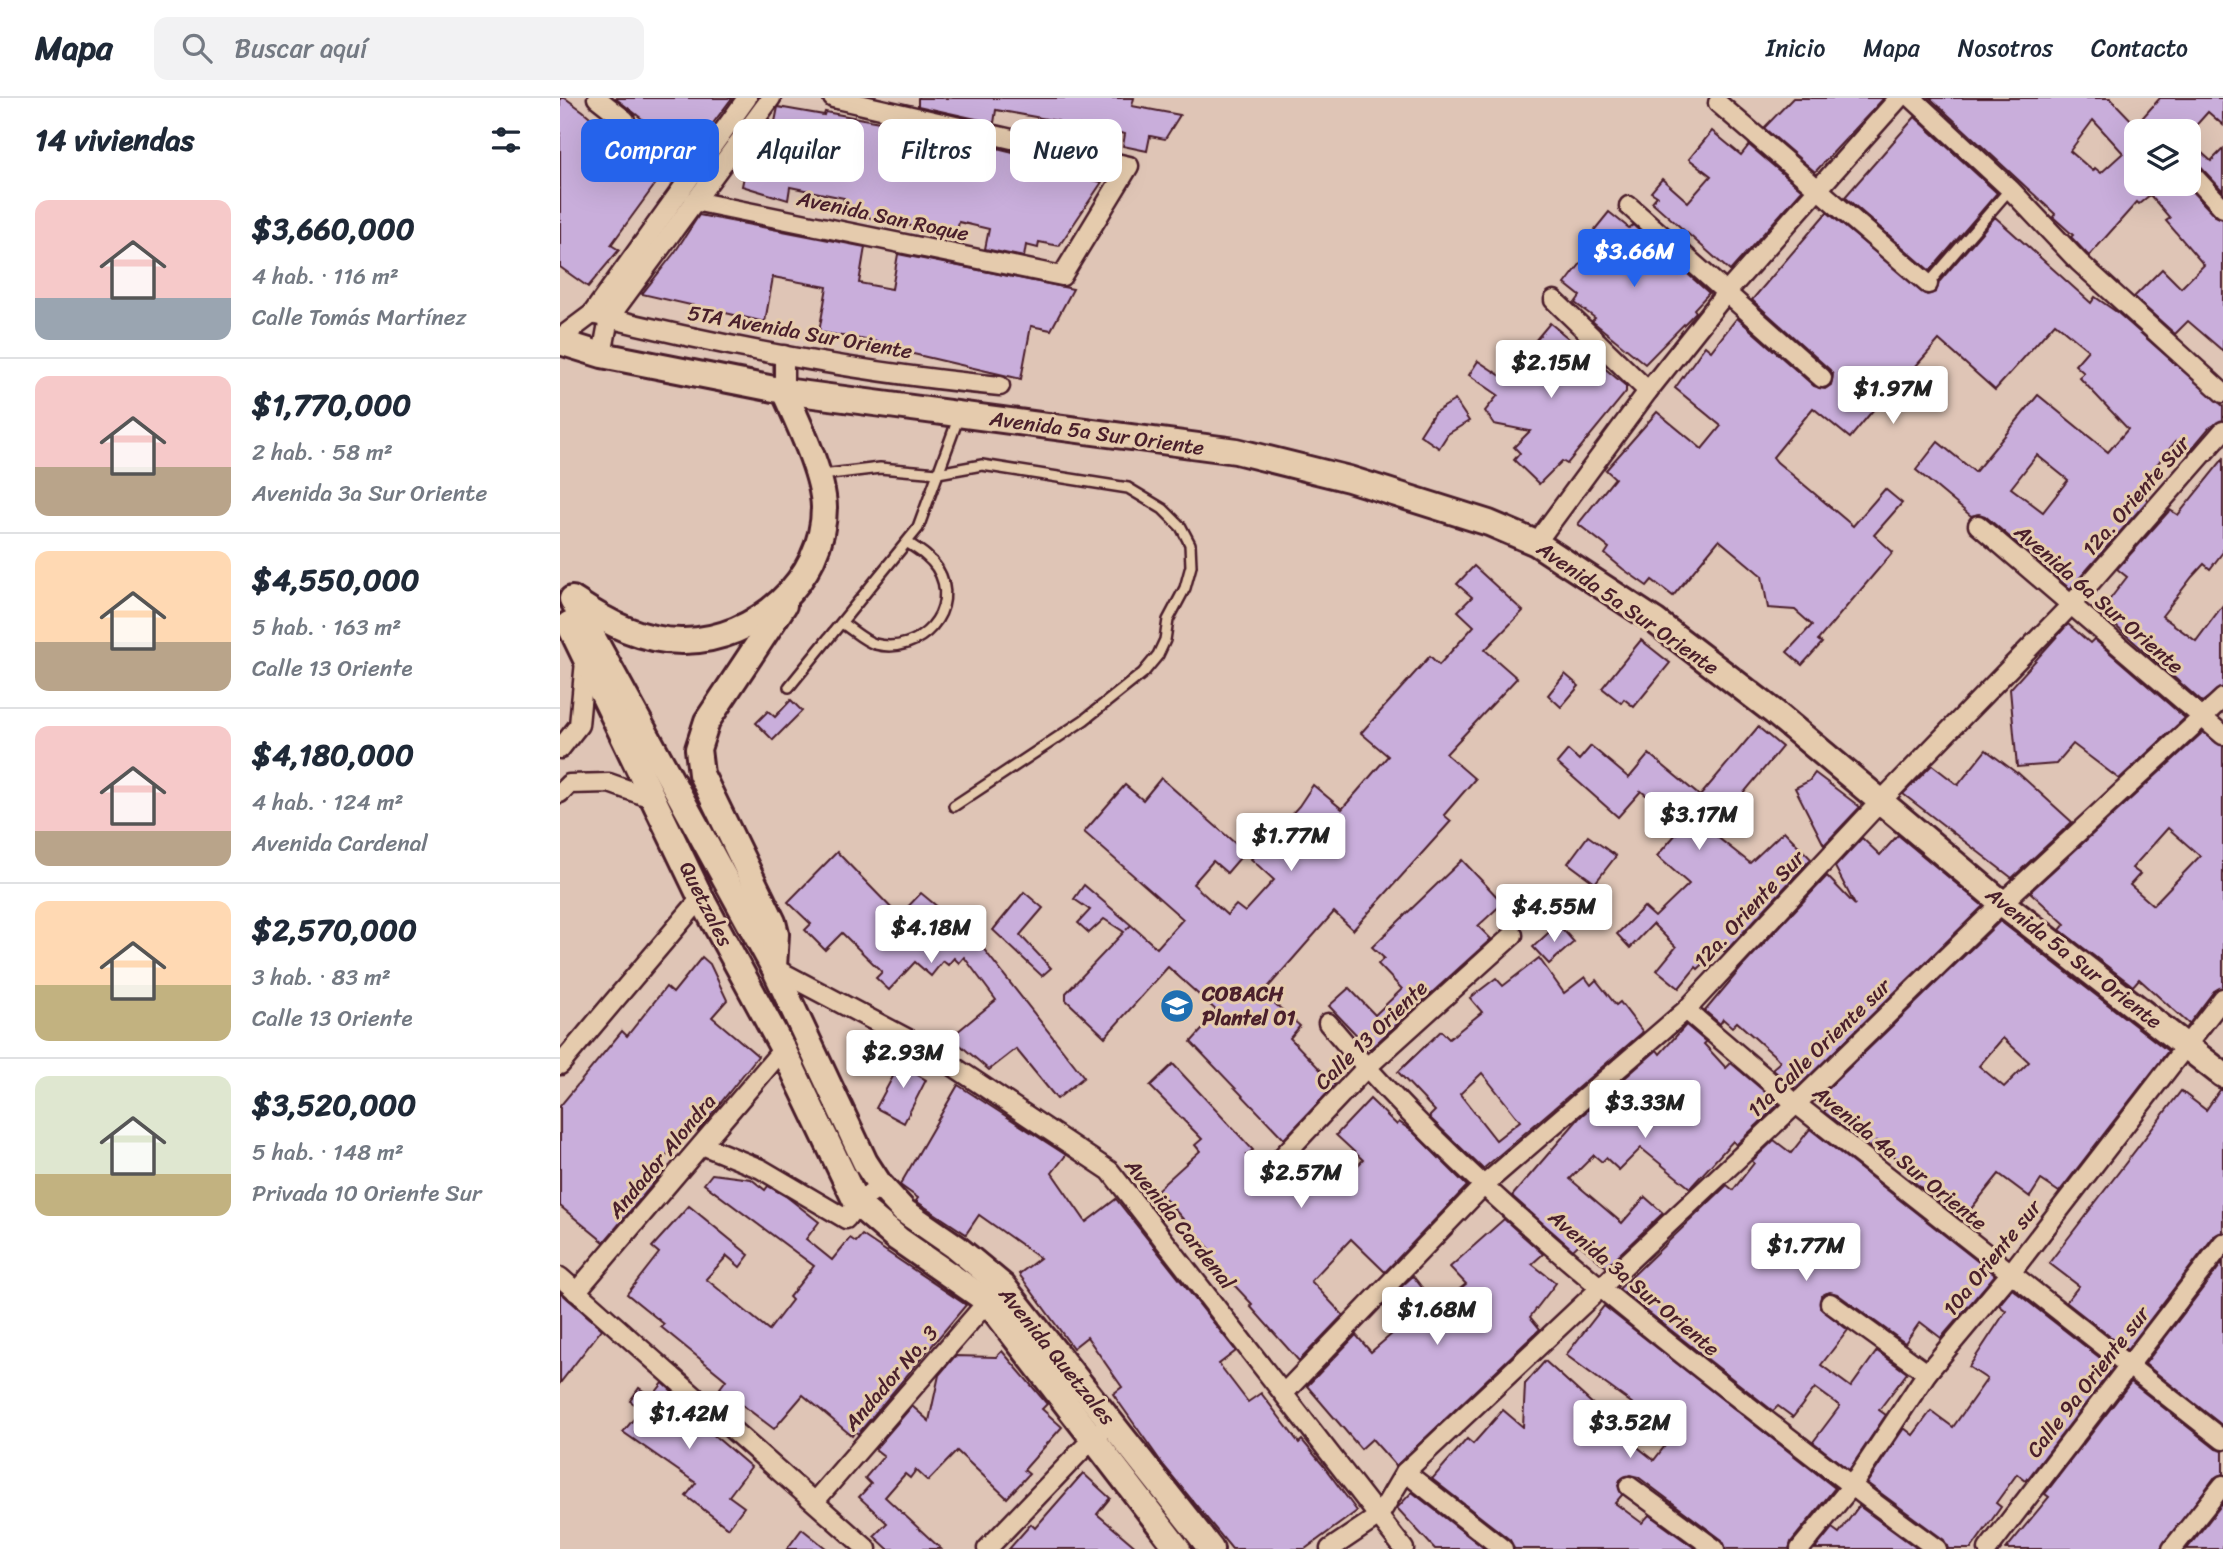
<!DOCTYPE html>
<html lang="es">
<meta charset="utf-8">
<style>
:root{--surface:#fff;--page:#f2f2f3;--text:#1f2937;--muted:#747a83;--line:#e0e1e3;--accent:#2563eb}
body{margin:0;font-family:Sriracha,sans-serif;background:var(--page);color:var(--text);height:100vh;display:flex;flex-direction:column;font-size:26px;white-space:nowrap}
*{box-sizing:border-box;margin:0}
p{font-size:23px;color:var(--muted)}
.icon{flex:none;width:38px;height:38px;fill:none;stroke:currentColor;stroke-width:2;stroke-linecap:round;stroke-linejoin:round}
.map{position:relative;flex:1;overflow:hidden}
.side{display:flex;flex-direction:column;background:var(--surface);width:560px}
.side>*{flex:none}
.hud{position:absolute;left:21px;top:21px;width:665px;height:63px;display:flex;gap:14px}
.controls{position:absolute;left:1564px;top:21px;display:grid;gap:14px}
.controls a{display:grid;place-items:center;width:77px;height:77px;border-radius:14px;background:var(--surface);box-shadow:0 7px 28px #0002;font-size:35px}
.price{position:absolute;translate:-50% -60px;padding:0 16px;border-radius:7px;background:#fff;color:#222;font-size:23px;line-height:46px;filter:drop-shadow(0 2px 4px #0008)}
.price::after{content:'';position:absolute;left:50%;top:42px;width:21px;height:16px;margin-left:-10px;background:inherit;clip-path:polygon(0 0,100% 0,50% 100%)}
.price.selected{background:var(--accent);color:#fff}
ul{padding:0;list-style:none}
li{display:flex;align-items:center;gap:21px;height:175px;padding:0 35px}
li+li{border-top:2px solid var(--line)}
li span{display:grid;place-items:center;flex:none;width:196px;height:140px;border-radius:14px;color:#555}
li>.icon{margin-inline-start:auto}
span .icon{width:84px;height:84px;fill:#fffc;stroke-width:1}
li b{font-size:30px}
h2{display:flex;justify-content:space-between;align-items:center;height:84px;padding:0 35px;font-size:30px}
.tag{padding:0 24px;border-radius:14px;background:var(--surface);box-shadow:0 7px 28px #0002;font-size:24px;line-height:63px}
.tag.selected{background:var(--accent);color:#fff}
header{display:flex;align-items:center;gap:42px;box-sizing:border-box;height:98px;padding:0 35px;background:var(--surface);border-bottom:2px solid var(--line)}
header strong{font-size:33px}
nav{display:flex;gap:38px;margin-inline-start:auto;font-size:24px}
.search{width:490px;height:63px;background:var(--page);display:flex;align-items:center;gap:18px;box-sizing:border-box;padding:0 24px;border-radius:14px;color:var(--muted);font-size:26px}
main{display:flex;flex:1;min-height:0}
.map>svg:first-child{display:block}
.building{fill:#c9aedb;stroke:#4a1f2b;stroke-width:2;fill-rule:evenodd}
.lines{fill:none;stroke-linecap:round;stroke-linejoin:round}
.lane-casing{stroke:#4a1f2b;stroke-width:14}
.street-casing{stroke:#4a1f2b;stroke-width:23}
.secondary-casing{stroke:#4a1f2b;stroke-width:30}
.lane{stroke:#e5cbad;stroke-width:9}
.street{stroke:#e5cbad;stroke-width:18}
.secondary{stroke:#e5cbad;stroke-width:24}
.labels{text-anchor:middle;stroke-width:6;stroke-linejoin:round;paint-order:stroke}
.street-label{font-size:21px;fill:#4a1f2b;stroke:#e5cbad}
.poi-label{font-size:21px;font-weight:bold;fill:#4a1f2b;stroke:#e5cbad;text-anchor:start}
</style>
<header>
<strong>Mapa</strong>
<div class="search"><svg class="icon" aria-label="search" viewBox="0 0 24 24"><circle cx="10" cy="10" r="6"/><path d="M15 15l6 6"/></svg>Buscar aquí</div>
<nav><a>Inicio</a><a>Mapa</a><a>Nosotros</a><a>Contacto</a></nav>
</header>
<main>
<section class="side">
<h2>14 viviendas<svg class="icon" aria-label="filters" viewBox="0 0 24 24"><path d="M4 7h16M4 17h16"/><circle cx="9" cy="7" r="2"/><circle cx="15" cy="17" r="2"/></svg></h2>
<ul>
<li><span style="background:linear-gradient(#f6c9c9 70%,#9aa5b1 0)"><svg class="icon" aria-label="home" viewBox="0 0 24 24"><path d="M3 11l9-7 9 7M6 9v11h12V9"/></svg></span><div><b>$3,660,000</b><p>4 hab. · 116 m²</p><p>Calle Tomás Martínez</p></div></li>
<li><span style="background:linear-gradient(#f6c9c9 65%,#b9a48a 0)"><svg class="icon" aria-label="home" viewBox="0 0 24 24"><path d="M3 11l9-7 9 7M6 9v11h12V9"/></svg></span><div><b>$1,770,000</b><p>2 hab. · 58 m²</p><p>Avenida 3a Sur Oriente</p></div></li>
<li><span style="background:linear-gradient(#ffd9b3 65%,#b9a48a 0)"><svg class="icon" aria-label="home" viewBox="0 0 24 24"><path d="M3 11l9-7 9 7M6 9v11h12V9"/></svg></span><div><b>$4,550,000</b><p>5 hab. · 163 m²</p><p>Calle 13 Oriente</p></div></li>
<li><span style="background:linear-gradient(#f6c9c9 75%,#b9a48a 0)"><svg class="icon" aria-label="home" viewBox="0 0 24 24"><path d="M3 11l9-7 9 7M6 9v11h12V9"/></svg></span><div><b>$4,180,000</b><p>4 hab. · 124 m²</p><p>Avenida Cardenal</p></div></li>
<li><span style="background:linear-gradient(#ffd9b3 60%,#c2b280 0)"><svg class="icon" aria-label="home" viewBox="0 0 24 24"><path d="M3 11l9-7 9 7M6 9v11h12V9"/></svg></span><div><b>$2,570,000</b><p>3 hab. · 83 m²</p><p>Calle 13 Oriente</p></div></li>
<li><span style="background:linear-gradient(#dfe7d0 70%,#c2b280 0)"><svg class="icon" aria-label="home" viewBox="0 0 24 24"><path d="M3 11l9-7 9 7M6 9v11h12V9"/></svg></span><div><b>$3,520,000</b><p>5 hab. · 148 m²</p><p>Privada 10 Oriente Sur</p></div></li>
</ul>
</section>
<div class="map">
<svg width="1663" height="1451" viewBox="0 0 1663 1451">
<rect width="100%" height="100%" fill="#dfc5b6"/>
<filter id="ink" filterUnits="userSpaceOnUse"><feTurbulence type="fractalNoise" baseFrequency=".0143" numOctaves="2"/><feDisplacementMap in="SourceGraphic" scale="14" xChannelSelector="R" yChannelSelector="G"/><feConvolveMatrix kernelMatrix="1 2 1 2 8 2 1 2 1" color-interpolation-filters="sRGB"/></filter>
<g filter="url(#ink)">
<g class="building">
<polygon points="0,0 5,0 23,13 71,54 73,50 105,73 51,147 59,152 28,189 0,169"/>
<polygon points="55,0 172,0 129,57"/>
<polygon points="358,0 574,0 572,8 620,17 605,41 590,38 587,53 563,48 565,36 520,27 519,35 496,31 498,23 436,12 434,25 358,8"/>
<polygon points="1233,0 1324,0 1255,74 1204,30"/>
<path d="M1370,0H1550L1576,27L1600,0H1663V27L1648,14L1631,33H1577V86H1625L1655,118L1663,121V253L1628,223L1615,236L1574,199L1602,171L1621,190L1644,167L1606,123L1610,120L1590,97L1579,106L1577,104L1529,158L1511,139L1513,137L1493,119L1495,116ZM1533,22L1563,55L1541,75L1535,70L1533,73L1510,53Z"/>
<polygon points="218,9 264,17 265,14 347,29 344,45 380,52 383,37 429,48 505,67 503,77 542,84 499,148 479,144 478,150 466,147 464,159 425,151 429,131 399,124 396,137 281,114 284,100 230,89 228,102 182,88 190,49 199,51 204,29 214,29"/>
<polygon points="1355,19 1437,95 1370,173 1285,99"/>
<polygon points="1152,33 1181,57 1189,47 1242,92 1170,173 1092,104 1097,98 1091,94 1102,81 1128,104 1151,78 1129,61"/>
<polygon points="1629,43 1651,63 1663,51 1663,93 1637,65 1629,62"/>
<polygon points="1049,114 1069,130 1073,127 1149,195 1134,211 1136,214 1085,266 1032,223 1035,220 1015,205 1020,198 1005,186 1031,152 1023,146"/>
<path d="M1267,114L1367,197L1376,194L1379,184L1435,119L1531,205L1535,199L1558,215L1663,308V322L1649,330L1629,354L1616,343L1576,392L1588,402L1510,491L1425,418L1419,416L1411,418L1356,372L1378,344L1415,374L1478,297L1548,354L1568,331L1519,279L1524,275L1515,267L1528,252L1495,225L1435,292L1379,242L1341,285L1338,282L1290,340L1253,310L1213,359L1217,364L1293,428L1325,391L1342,405L1314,437L1333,454L1258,542L1262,545L1242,567L1227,554L1252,527L1235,512L1208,510L1202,478L1159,442L1113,498L1092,482L1087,488L1063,471L1045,456L1049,450L1018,426L1055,380L1046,372L1097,314L1142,351L1161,328L1115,290L1145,248L1151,253L1177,220L1254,288L1265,291L1271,287L1273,277L1270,272L1192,202ZM1477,357L1508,382L1483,414L1451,390Z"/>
<polygon points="139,117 305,149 299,185 332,191 338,156 513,191 491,232 471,228 461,281 349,255 350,252 323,245 259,234 267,189 213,179 205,224 82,196 115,154"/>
<polygon points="990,225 1066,288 1066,294 1007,366 1002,363 979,386 954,362 960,355 954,349 970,333 934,326 925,313 938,297 909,277 918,263 944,280"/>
<polygon points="895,302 909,323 888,336 879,350 860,337 874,315"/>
<polygon points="1663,361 1663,454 1650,471 1644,466 1632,479 1602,518 1636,543 1663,507 1663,589 1642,604 1540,514 1567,479 1557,471 1610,412 1618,417"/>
<polygon points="914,468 963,513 925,552 957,580 886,656 915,681 884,717 891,723 793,832 774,814 703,895 740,928 730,940 775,987 724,1041 631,944 658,914 608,869 545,939 506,902 506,895 564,834 544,821 529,835 518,825 530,812 514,801 524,787 571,827 566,832 571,827 597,850 623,821 524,734 565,687 583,702 601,680 685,754 667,775 653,763 633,786 667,817 676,807 685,814 714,782 691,761 739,708 753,687 782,711 828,658 801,635 870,558 879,567 914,528 898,513 912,499 897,486"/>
<polygon points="1508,526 1530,545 1534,541 1625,620 1559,681 1513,646 1496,666 1457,669 1450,591"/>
<polygon points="1081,542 1110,565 1074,609 1064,601 1061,605 1042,590"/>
<polygon points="1005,576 1019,588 1001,609 988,597"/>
<polygon points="231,602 242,613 213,642 196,625 208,613 215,619"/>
<polygon points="1198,629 1222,649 1151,734 1190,765 1224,733 1251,761 1165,854 1160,850 1138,871 1136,869 1119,890 1097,872 1116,849 1093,826 1070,850 1057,836 1084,809 1095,819 1129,786 1097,758 1123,728 1081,693 1058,719 997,665 1008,652 1019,662 1031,648 1069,680 1089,656 1140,698"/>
<path d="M1643,634L1663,648V889L1654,893L1629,926L1579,881L1573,888L1500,832L1505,826L1470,794ZM1608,730L1640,758L1593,807L1570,787L1580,776L1572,770Z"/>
<polygon points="1426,652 1458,676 1457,674 1512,724 1452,780 1343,696 1372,667 1398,687"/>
<polygon points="1255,675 1300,709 1264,747 1235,690 1249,683"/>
<polygon points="1338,737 1423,808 1236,991 1212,971 1220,964 1216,959 1177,924 1172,929 1163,921 1160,926 1145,913 1182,869 1267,778 1295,807 1275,769 1302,740 1320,757"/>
<polygon points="1028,738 1056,758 1035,785 1008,765"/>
<polygon points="277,754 339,818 361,795 415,840 524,979 497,1001 456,951 429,972 391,939 436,902 404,859 399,865 394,860 388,867 383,863 371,878 355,864 329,892 316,880 322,874 282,835 265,852 245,832 251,826 228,804"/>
<polygon points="902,762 943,805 918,828 931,841 810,951 769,908 789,890 815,917 842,891 818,866 824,860 812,849"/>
<polygon points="464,794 483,810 460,837 491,870 482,878 433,832"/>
<path d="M1440,823L1608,953L1499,1094L1481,1082L1470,1099L1439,1076L1402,1122L1354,1084L1359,1079L1316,1043L1310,1050L1264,1014L1266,1011L1256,1002ZM1443,940L1469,964L1444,989L1419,968Z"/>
<polygon points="998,826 1014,844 989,866 973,849"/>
<polygon points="142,859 150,866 167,902 152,919 198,958 138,1033 131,1027 97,1069 103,1074 44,1144 0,1108 0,1008 62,933 67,938 106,889 113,895"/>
<path d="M979,860L1004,895L1025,879L1031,887L1036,882L1056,907L1060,904L1083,934L923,1071L869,1019L875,1013L838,974L881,933L889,941L922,914L910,900L936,880L943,888ZM922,975L960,1023L936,1042L900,996Z"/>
<polygon points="1126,927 1146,944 1144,946 1166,970 1171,965 1219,1006 1176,1047 1173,1043 1130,1090 1081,1050 1059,1072 1046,1060 1042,1064 1034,1057 1010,1081 1062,1125 1085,1099 1103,1115 1046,1169 1019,1146 1013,1152 952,1098 1020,1019 1097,952 1100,956"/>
<polygon points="345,956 362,964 356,976 366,982 344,1025 316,1010"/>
<polygon points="613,966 693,1052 686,1057 697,1069 695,1079 703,1087 713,1085 720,1093 749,1064 776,1090 803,1062 776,1037 810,1001 837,1027 839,1024 853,1034 907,1088 825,1174 791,1141 751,1183 783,1217 739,1263 690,1208 692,1206 644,1155 649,1150 597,1092 640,1053 635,1047 642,1041 590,988"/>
<polygon points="398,987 506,1057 492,1075 526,1124 556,1101 676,1253 659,1266 688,1304 701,1295 739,1345 742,1342 762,1366 797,1413 745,1451 672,1451 604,1368 553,1296 562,1289 527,1239 513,1250 459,1176 480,1160 419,1117 406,1136 356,1103 358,1100 340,1087"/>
<polygon points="1660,992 1663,992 1663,1134 1654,1138 1567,1252 1506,1204 1519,1188 1489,1165 1621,993 1646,1012"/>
<polygon points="1250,1031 1435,1177 1381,1240 1360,1224 1345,1245 1277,1196 1270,1194 1261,1198 1260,1210 1288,1232 1261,1267 1291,1289 1317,1253 1347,1275 1319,1312 1326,1317 1289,1372 1253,1344 1280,1308 1255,1290 1233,1319 1218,1308 1213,1313 1059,1191 1167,1087 1173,1092 1194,1065 1192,1063 1214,1042 1231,1055"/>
<polygon points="152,1076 191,1081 205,1092 208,1088 227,1099 259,1124 246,1141 272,1162 290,1140 296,1144 302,1137 406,1207 298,1336 295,1333 292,1338 243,1297 214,1331 160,1290 166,1282 101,1229 104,1226 67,1196 99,1155 92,1149 129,1108 189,1157 180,1169 167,1158 146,1181 209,1232 232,1202 229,1199 254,1168 144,1086"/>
<polygon points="944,1121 983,1156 972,1166 996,1185 970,1219 980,1231 836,1368 812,1341 801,1351 747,1288 796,1237 811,1254 840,1229 823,1208 844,1192 841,1189 853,1178 877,1209 906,1186 890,1169"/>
<polygon points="1663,1164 1663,1328 1585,1266"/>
<polygon points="1452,1191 1553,1270 1466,1383 1457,1376 1436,1405 1441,1409 1411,1451 1388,1451 1384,1442 1307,1385 1344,1330 1353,1337 1371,1313 1393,1329 1427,1281 1409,1269 1446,1213 1439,1207"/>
<polygon points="0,1194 42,1231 0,1285"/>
<polygon points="1044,1208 1275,1390 1231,1444 1229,1451 1166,1451 1162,1442 1078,1379 1070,1377 1060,1382 1058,1387 1062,1397 1055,1405 1082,1425 1089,1417 1136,1451 954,1451 950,1442 872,1381 907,1341 913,1346 943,1312 963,1329 965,1286 985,1263 1058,1329 1056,1332 1094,1362 1114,1336 1006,1257"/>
<polygon points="442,1253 487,1306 482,1311 502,1329 464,1372 469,1376 447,1400 397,1353 368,1383 356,1372 350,1380 345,1376 325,1399 381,1451 328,1451 314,1438 327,1425 299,1399 311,1386 305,1380 324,1358 315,1351 352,1308 369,1323 379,1277 395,1258 436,1259"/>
<polygon points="1571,1284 1656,1351 1663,1353 1663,1376 1654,1380 1601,1451 1446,1451 1489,1399 1485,1396"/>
<polygon points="103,1285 133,1312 129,1316 191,1369 169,1398 184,1409 168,1430 126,1398 136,1385 63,1334 82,1311 70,1303 79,1290 92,1299"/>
<polygon points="523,1375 550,1400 537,1416 578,1451 449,1451 471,1426 475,1430"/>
<polygon points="852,1394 925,1451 875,1451 837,1410"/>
<polygon points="1663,1405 1663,1451 1627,1451"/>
<polygon points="1299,1408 1340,1438 1358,1451 1255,1451 1272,1430 1279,1435"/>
<polygon points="242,1431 267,1451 227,1451"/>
</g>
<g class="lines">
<g class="lane-casing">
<g id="lane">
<polyline points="1368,186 1450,91"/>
<polyline points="262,377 320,370 378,375 422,367 568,390 603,411 621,429 630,446 631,468 625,490 608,522 605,542 598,557 583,575 524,622 394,708"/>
<path d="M283,526C293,532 304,543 315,546C359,558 403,512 377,470C370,459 360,453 348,445"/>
<polyline points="229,589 358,430 399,318"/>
</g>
</g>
<g class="street-casing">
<g id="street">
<polyline points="37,0 65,22"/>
<polyline points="1352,0 1450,91 1519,164 1663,295"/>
<polyline points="1158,5 1368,186"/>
<polyline points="1629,73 1663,110"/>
<polyline points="134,103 502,178 569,68 273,0"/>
<polyline points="1069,108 1262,280"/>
<polyline points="994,202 1088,293"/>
<path d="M32,216C165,249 303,275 440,288"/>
<polyline points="0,240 32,216 187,0"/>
<polyline points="42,257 49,220 211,0"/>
<polyline points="224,293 224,257"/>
<polyline points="1418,427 1663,637"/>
<polyline points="976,445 1088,293 1166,195 1339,0"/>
<polyline points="0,651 19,627 25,563"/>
<polyline points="0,695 9,686 49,685 94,701"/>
<polyline points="214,870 369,952 550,1073 844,1451"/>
<polyline points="1126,912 1236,1006 1663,1342"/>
<path d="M768,925C877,1055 1008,1166 1141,1271C1219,1332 1296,1393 1377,1451"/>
<polyline points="0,967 141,800"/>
<polyline points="142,1047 201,1071 286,1121 297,1106 320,1087"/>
<polyline points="706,1076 806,970 953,837"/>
<polyline points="0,1179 307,1451"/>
<polyline points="16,1194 223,951"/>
<polyline points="1270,1205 1367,1275"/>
<polyline points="724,1295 924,1087 1126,912 1321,703 1510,508 1663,333"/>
<polyline points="845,1374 943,1451"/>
<polyline points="1069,1388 1155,1451"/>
<polyline points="255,1403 434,1196"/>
<polyline points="427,1451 541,1332"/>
<polyline points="770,1451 819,1418 845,1374 1236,1006 1442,805 1663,600"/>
<polyline points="1240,1451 1291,1389 1367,1275 1450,1176 1663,900"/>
<polyline points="1428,1451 1663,1145"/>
<polyline points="1612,1451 1663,1387"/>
</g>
</g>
<g class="secondary-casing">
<g id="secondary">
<polyline points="0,244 42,257 224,293 676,353 789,381 929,425 976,445 1095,523 1214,614 1442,805 1663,977"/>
<polyline points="12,501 214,870 305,1064 320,1087 344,1113 396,1149 443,1188 651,1451"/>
<path d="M15,503C48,525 83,544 124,543C195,542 264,483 264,409C263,375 238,325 224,293"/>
<polyline points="9,526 141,800 223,951 297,1106 338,1141 427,1203 618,1451"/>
<polyline points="214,869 216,836 213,824 141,676 138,651 147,623 224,507"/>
</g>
</g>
<use href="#lane" class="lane"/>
<use href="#street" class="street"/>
<use href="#secondary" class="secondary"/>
</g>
</g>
<defs>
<g id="university-disc" transform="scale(1.75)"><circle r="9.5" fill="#1f6fb2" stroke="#e5cbad"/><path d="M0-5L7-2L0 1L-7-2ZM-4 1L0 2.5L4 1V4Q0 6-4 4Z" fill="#fff"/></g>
</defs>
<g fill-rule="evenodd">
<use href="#university-disc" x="617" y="908"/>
</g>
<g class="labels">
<g class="street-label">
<text transform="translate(323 118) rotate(12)" y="7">Avenida San Roque</text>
<text transform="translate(240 234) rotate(10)" y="7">5TA Avenida Sur Oriente</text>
<text transform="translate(537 335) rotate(8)" y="7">Avenida 5a Sur Oriente</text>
<text transform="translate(1576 398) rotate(-49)" y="7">12a. Oriente Sur</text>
<text transform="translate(1539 501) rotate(41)" y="7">Avenida 6a Sur Oriente</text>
<text transform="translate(1068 510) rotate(35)" y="7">Avenida 5a Sur Oriente</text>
<text transform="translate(146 806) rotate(63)" y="7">Quetzales</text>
<text transform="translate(1189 811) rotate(-47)" y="7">12a. Oriente Sur</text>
<text transform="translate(1514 860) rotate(38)" y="7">Avenida 5a Sur Oriente</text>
<text transform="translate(811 937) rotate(-44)" y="7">Calle 13 Oriente</text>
<text transform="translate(1259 950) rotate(-44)" y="7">11a Calle Oriente sur</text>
<text transform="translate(102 1058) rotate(-50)" y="7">Andador Alondra</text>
<text transform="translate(1340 1060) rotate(39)" y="7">Avenida 4a Sur Oriente</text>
<text transform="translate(620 1126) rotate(51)" y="7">Avenida Cardenal</text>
<text transform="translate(1432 1160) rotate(-51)" y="7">10a Oriente sur</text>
<text transform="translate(1074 1185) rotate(40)" y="7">Avenida 3a Sur Oriente</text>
<text transform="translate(497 1258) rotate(51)" y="7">Avenida Quetzales</text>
<text transform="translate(331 1280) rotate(-49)" y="7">Andador No. 3</text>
<text transform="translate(1528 1284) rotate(-52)" y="7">Calle 9a Oriente sur</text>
</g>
<g class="poi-label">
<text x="642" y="903">COBACH<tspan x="642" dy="24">Plantel 01</tspan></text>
</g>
</g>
</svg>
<div class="controls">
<a><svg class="icon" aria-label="layers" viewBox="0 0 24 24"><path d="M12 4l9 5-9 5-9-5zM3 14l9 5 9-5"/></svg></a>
</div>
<b class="price selected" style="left:1074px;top:191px">$3.66M</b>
<b class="price" style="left:991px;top:302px">$2.15M</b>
<b class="price" style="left:1333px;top:328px">$1.97M</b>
<b class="price" style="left:1139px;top:754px">$3.17M</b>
<b class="price" style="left:731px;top:775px">$1.77M</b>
<b class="price" style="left:994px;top:846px">$4.55M</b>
<b class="price" style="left:371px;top:867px">$4.18M</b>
<b class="price" style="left:343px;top:992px">$2.93M</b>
<b class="price" style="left:1085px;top:1042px">$3.33M</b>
<b class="price" style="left:741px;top:1112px">$2.57M</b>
<b class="price" style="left:1246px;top:1185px">$1.77M</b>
<b class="price" style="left:877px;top:1249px">$1.68M</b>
<b class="price" style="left:129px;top:1353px">$1.42M</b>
<b class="price" style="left:1070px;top:1362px">$3.52M</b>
<div class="hud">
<a class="tag selected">Comprar</a>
<a class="tag">Alquilar</a>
<a class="tag">Filtros</a>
<a class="tag">Nuevo</a>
</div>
</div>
</main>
